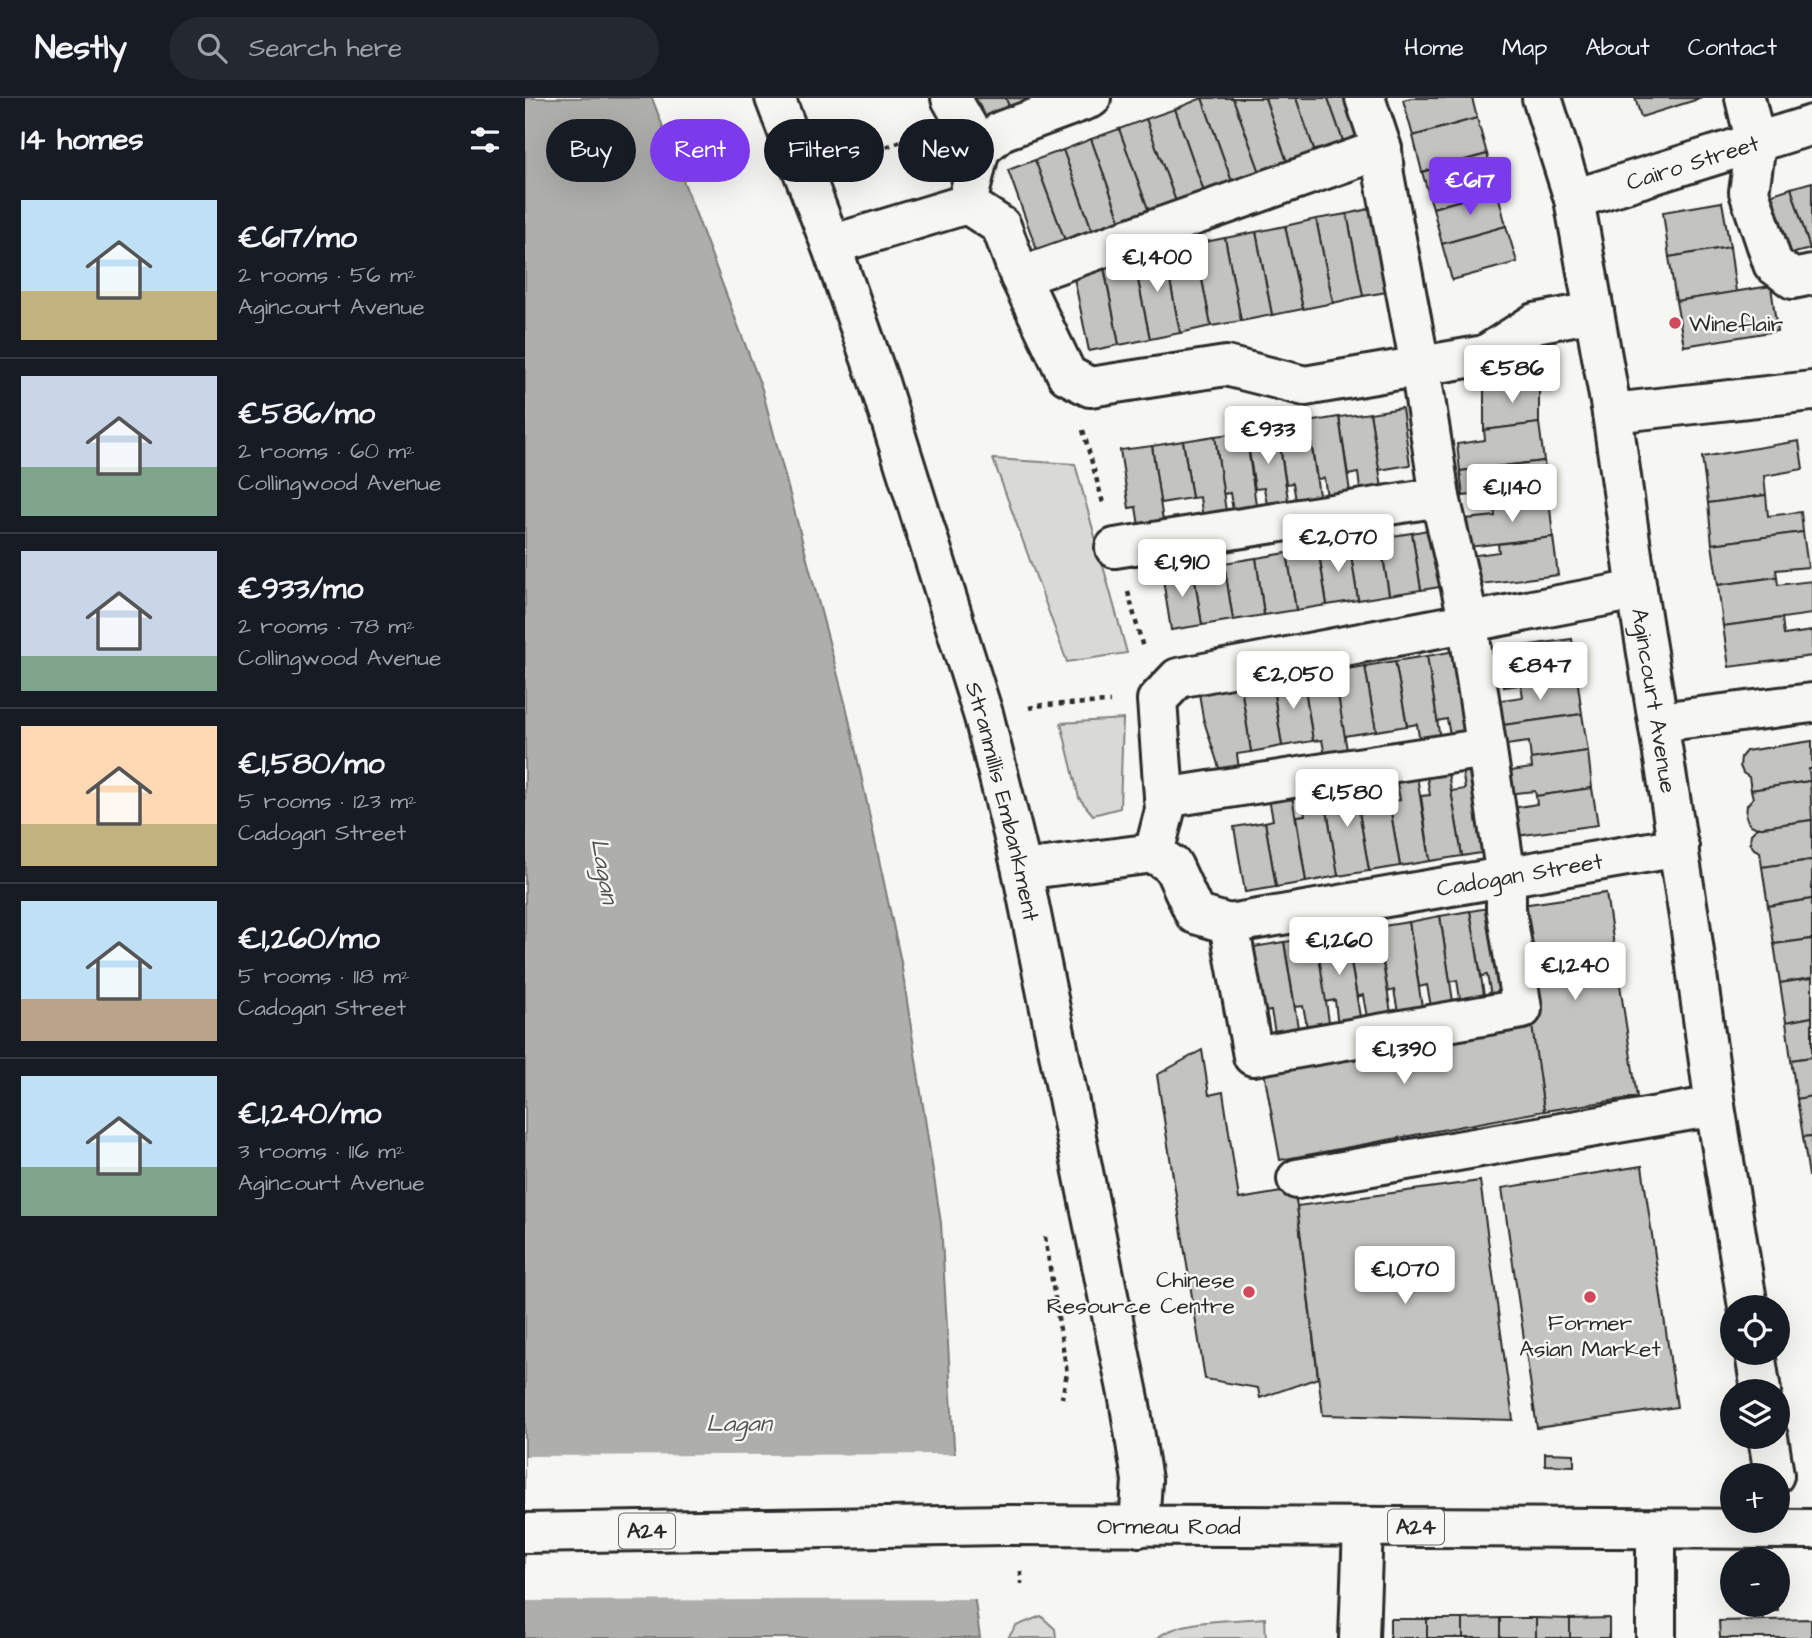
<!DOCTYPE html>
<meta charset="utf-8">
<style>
:root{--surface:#171b24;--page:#242831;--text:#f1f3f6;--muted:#9ea1a6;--line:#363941;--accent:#7c3aed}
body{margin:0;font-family:"Architects Daughter",sans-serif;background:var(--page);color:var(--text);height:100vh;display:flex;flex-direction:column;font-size:26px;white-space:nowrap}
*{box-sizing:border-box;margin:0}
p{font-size:23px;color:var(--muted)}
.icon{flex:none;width:38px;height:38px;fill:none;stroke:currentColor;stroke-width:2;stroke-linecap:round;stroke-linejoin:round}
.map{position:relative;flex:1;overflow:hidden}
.drawer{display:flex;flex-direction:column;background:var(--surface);width:525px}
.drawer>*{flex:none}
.guide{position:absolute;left:21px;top:21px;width:665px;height:63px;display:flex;gap:14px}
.buttons{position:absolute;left:1195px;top:1197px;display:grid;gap:14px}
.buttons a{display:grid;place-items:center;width:70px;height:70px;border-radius:50%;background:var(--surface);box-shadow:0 7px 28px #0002;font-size:35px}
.price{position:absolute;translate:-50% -60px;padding:0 16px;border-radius:7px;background:#fff;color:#222;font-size:23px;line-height:46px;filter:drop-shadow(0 2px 4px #0008)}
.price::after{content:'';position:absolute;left:50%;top:42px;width:21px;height:16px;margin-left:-10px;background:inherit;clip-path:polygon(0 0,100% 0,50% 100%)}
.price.selected{background:var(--accent);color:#fff}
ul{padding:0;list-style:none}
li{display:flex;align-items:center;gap:21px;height:175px;padding:0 21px}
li+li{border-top:2px solid var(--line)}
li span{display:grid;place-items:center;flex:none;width:196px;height:140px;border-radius:0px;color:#555}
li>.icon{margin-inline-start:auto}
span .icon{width:84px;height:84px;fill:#fffc;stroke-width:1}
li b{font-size:30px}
h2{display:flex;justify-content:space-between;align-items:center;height:84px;padding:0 21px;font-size:30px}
.tag{padding:0 24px;border-radius:32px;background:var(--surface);box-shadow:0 7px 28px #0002;font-size:24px;line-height:63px}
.tag.selected{background:var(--accent);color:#fff}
header{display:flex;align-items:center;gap:42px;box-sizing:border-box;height:98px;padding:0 35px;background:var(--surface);border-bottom:2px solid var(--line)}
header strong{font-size:33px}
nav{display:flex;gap:38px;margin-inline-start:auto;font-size:24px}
.search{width:490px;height:63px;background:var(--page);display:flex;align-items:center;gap:18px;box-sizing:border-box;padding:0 24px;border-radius:38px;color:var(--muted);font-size:26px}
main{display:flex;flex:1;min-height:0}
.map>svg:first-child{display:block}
.green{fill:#d9d9d5;stroke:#828280;stroke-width:2}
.water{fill:#aeaeab;stroke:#7a7a78;stroke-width:2}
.pier{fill:#f6f6f2}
.building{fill:#c3c3c0;stroke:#2b2b2b;stroke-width:2}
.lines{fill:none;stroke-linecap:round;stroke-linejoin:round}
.minor-casing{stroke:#2b2b2b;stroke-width:44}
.major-casing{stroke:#2b2b2b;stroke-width:44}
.path{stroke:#2b2b2b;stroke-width:4.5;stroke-dasharray:5 5;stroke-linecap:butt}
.minor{stroke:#f6f6f2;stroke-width:38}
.major{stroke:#f6f6f2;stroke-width:38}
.poi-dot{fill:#d1495b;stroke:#f6f6f2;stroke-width:2.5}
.labels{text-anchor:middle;stroke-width:5;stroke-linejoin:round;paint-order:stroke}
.shield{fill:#f6f6f2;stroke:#686867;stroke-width:2}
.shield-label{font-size:21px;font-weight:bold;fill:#2b2b2b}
.street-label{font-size:23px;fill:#2b2b2b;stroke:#f6f6f2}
.poi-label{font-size:23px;fill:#2b2b2b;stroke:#f6f6f2;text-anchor:start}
.water-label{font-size:24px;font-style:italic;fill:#525251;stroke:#f6f6f2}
</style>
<header>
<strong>Nestly</strong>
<div class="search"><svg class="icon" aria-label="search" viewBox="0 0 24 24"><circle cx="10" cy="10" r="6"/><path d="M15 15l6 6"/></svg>Search here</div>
<nav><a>Home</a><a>Map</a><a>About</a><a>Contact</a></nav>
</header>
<main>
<section class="drawer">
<h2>14 homes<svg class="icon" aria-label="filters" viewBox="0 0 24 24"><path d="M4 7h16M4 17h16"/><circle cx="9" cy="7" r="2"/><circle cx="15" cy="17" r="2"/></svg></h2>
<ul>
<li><span style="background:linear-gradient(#bfe0f5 65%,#c2b280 0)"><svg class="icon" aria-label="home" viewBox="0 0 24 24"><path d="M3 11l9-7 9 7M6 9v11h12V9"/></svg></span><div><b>€617/mo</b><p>2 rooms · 56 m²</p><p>Agincourt Avenue</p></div></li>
<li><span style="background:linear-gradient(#c9d6e8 65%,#7fa58c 0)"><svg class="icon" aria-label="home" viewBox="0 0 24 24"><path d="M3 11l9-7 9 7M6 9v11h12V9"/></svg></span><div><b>€586/mo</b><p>2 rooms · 60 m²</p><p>Collingwood Avenue</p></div></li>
<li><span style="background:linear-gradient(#c9d6e8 75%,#7fa58c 0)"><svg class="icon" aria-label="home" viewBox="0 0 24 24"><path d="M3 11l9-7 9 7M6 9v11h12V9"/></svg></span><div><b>€933/mo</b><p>2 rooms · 78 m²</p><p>Collingwood Avenue</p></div></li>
<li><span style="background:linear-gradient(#ffd9b3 70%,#c2b280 0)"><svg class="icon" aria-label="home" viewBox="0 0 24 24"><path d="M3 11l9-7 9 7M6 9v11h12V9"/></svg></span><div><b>€1,580/mo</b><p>5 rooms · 123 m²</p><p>Cadogan Street</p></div></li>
<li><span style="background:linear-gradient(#bfe0f5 70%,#b9a48a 0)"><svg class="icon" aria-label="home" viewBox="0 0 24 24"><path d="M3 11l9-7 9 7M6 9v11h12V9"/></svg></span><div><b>€1,260/mo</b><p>5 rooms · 118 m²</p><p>Cadogan Street</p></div></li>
<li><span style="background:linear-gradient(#bfe0f5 65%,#7fa58c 0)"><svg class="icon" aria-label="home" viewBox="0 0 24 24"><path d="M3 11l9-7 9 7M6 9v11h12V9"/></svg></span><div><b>€1,240/mo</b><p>3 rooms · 116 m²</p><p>Agincourt Avenue</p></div></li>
</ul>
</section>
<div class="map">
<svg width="1287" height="1540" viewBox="0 0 1287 1540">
<rect width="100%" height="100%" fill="#f6f6f2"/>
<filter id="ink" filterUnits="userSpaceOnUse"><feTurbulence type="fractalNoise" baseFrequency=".0143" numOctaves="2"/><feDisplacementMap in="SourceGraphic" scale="14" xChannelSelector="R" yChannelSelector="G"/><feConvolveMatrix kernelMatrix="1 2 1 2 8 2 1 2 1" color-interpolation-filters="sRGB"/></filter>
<g filter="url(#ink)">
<g class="green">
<polygon points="468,361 550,366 602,555 542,564"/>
<polygon points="598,621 595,710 568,717 554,700 536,625"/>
<polygon points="516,1518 530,1531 531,1540 483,1540 491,1528"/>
<path d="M740,1520L741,1540H632C657,1520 709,1523 740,1520Z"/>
</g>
<polygon class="water" points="0,0 127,0 237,291 322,612 376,864 416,1125 429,1349 455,1540 0,1540"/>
<polygon class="pier" points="433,1356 454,1501 0,1503 0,1358"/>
<g class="building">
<polygon points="449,0 481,0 486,14 458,24"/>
<polygon points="481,0 512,0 486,14"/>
<polygon points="677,0 708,0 739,85 711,95"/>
<polygon points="677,0 711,95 683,105 650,11"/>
<polygon points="708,0 740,0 766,75 739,85"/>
<polygon points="740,0 771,0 794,65 766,75"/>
<polygon points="771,0 803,0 822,54 794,65"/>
<polygon points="803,0 834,0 850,44 822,54"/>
<polygon points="886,0 947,0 952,20 888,38 878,2"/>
<polygon points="1110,0 1177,0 1116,19"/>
<polygon points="650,11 683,105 655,115 621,21"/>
<polygon points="952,20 962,56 897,74 888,38"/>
<polygon points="621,21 655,115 628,125 594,31"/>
<polygon points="594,31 628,125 600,136 566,41"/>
<polygon points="566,41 600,136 572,146 538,52"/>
<polygon points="538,52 572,146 545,156 510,62"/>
<polygon points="962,56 972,92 908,110 897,74"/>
<polygon points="510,62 545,156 517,166 483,72"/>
<polygon points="1287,84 1287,150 1285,151 1266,90"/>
<polygon points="1266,90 1285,151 1254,159 1236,100"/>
<polygon points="972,92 981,128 917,146 908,110"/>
<polygon points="1197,104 1205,149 1144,159 1138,114"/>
<polygon points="852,109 868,193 838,198 822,116"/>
<polygon points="822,116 838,198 808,205 791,121"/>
<polygon points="791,121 808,205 778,211 760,128"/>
<polygon points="760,128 778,211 747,217 731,134"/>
<polygon points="981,128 992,164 927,182 917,146"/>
<polygon points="731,134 747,217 716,223 700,140"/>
<polygon points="700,140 716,223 686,228 670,146"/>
<polygon points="670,146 686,228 655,235 639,152"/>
<polygon points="1205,149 1211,194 1151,203 1144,159"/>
<polygon points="639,152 655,235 625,241 608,158"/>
<polygon points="608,158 625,241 594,247 578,164"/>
<polygon points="578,164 594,247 564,253 547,170"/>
<polygon points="1246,188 1252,233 1159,248 1151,203"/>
<polygon points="1014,283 1014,325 959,332 959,290"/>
<polygon points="877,310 885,367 854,372 845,315"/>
<polygon points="845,315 858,396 836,399 833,375 823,377 814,319"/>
<polygon points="814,319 826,401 803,404 799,380 792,381 783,324"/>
<polygon points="783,324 795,404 772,408 768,385 761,386 752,329"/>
<polygon points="1014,325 1019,363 935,373 932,346 960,342 959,332"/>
<polygon points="752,329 764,408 743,412 739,390 730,391 721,334"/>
<polygon points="721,334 732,414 709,418 705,395 698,396 690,338"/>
<polygon points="690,338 703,427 679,430 675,399 667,400 658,343"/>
<polygon points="658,343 667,400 635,405 627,348"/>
<polygon points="1274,343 1278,371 1239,378 1241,397 1183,405 1177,359"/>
<polygon points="627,348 639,430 615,434 611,409 604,410 595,352"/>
<polygon points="1019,363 1024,401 969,408 967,394 938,398 935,373"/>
<polygon points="1241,397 1243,418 1276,414 1278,434 1187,446 1183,405"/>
<polygon points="1024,401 1028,439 944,449 941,421 970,418 969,408"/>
<polygon points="918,429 927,487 896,492 887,435"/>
<polygon points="1278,434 1283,469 1251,472 1252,479 1193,487 1187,446"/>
<polygon points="887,435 896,492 864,497 855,440"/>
<polygon points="1028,439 1033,477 947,487 944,458 974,454 973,446"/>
<polygon points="855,440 864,497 833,502 824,445"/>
<polygon points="824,445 833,502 802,507 793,450"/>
<polygon points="793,450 802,507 771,512 762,455"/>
<polygon points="762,455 771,512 739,517 731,460"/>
<polygon points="731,460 739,517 708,522 699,465"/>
<polygon points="699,465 708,522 677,527 668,470"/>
<polygon points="668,470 677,527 646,532 637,475"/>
<polygon points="1252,479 1253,487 1287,483 1287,516 1198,528 1193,487"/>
<polygon points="1257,520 1259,537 1287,533 1287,558 1204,569 1198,528"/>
<polygon points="1047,541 1052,579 979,589 977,575 961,577 957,554"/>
<polygon points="936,552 952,643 927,648 922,621 912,623 902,558"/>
<polygon points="902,558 916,647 896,651 892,626 882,628 870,563"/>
<polygon points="870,563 882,628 851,633 840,568"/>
<polygon points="840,568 851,633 819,638 809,573"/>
<polygon points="809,573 824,664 802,668 797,642 788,643 778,578"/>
<polygon points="778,578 788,643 757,648 747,584"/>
<polygon points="1052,579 1057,616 971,628 968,603 998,599 996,586"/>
<polygon points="747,584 757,648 726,654 716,589"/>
<polygon points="716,589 726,654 712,656 715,679 698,682 678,620 674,595"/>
<polygon points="1057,616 1063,653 1006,661 1004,644 974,648 971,628"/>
<polygon points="1287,643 1287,671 1284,671 1285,683 1226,692 1224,679 1218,675 1215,668 1216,659 1221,653"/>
<polygon points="1063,653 1067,690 1011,698 1010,693 982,696 979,674 1007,670 1006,661"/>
<polygon points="952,656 968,753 937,758 926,693 940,691 935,659"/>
<polygon points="921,663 937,758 905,763 896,698 905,697 900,667"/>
<polygon points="890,665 905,763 875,768 864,703 875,702 869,669"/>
<polygon points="859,674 875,768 844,773 833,708 846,707 841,677"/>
<polygon points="828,678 844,773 813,778 802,713 810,712 806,682"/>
<polygon points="797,682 813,778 781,784 771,718 780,717 775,686"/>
<polygon points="1285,683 1287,722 1232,730 1224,726 1221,718 1222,707 1228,700 1226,692"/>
<polygon points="1067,690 1073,727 984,739 981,711 1012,706 1011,698"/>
<polygon points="766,691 781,784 751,789 740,724 748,722 743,695"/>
<polygon points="1287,722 1287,762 1237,769 1235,754 1229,751 1225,745 1226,736 1232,730"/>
<polygon points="740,724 751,789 720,794 709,729"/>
<polygon points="1287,762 1287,801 1243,808 1237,769"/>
<polygon points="1081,795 1112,999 1019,1013 989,808"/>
<polygon points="1287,801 1287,841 1249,846 1243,808"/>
<polygon points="976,808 991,898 967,902 962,877 956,878 945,813"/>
<polygon points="945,813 960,903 936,907 932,882 925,884 915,818"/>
<polygon points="915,818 929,910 907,914 902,887 894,889 884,824"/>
<polygon points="884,824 898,916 874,920 869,892 863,894 852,829"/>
<polygon points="852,829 867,921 843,925 838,897 832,899 821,834"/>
<polygon points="821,834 836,925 813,929 810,902 800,904 791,839"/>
<polygon points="791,839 805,930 783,933 778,908 770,909 759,844"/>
<polygon points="1287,841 1287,880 1255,885 1249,846"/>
<polygon points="759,844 774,936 751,940 746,913 739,914 728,849"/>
<polygon points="1287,880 1287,919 1261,924 1255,885"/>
<polygon points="1005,913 1019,1013 755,1062 737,963"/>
<polygon points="1287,919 1287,959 1266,962 1261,924"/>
<polygon points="677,952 684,997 698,994 714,1101 768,1092 772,1108 793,1280 735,1300 733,1290 680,1281 632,977"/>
<polygon points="1287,959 1287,998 1272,1001 1266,962"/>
<polygon points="1287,998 1287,1038 1278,1039 1272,1001"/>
<polygon points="1287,1038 1287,1077 1284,1078 1278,1039"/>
<polygon points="1117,1068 1152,1309 1012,1330 977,1090"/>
<polygon points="955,1083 988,1322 798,1317 772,1108"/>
<polygon points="1020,1355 1049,1356 1049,1368 1020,1367"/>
<polygon points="1253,1501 1253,1513 1217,1513 1217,1507 1253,1507"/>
<polygon points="975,1520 975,1540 938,1540 938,1521"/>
<rect x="975" y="1520" width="36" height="20"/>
<polygon points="1011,1520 1045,1521 1045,1540 1011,1540"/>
<polygon points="1084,1520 1084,1540 1045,1540 1045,1521"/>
<rect x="865" y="1521" width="37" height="19"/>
<rect x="902" y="1521" width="36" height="19"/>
<polygon points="1286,1521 1286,1540 1195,1540 1194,1523"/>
</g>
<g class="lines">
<g class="minor-casing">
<g id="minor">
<path id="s1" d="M250,0L306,147L353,281L459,619L497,772L604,1301L617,1382L614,1429"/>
<polyline points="426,0 455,51"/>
<path id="s2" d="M1017,0L1049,101L1087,315L1112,492L1165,825L1190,1008L1223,1209"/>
<polyline points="1220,0 1231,46 1224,94 1248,166 1268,181 1287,177"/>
<path id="s3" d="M1049,101L1287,27"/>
<polyline points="442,106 455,51 476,33 566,0"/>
<polyline points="306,147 442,106 476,128 495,179 542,277 565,289 701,268 780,288 960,257 1010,225 1069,214"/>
<polyline points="495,179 857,51"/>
<polyline points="1087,315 1287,293"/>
<polyline points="590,450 915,399"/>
<polyline points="1134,624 1287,605"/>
<polyline points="639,700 961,650"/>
<polyline points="629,755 640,712 632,602 653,580 1112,492"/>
<path id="s4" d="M497,772L629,755L648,768L670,816L704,826L1154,749"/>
<polyline points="704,826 728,958 997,911 981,811 981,779 940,507 915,399 895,268 859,77 857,51 840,0"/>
<polyline points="772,1081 1190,1008"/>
<polyline points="1230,1255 1236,1293"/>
<polyline points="1243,1339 1249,1377"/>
<polyline points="834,1540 838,1429"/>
<polyline points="1131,1540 1131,1431"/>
</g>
</g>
<g class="major-casing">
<g id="major">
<path id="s5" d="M0,1435L479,1427L1287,1431"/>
</g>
</g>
<g class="path">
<polyline points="324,63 395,36"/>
<polyline points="558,332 578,405"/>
<polyline points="603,494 618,550"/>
<polyline points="504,610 518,607 585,604"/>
<polyline points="520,1139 542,1275 537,1300"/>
<polyline points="496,1473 496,1486"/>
</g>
<use href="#minor" class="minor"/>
<use href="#major" class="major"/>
</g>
</g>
<g class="poi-dot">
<circle cx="1150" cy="225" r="7"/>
<circle cx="724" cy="1194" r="7"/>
<circle cx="1065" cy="1199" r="7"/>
</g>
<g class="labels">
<g class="shield">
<rect x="863" y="1411.5" width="56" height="35" rx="5"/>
<rect x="94" y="1415.5" width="56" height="35" rx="5"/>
</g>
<g class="shield-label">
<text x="891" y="1436">A24</text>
<text x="122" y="1440">A24</text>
</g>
<g class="street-label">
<text dy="8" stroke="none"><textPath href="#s3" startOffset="124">Cairo Street</textPath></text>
<text dy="8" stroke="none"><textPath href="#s2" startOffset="614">Agincourt Avenue</textPath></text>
<text dy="8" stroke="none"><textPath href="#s1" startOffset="740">Stranmillis Embankment</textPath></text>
<text dy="8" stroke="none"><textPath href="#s4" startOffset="539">Cadogan Street</textPath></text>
<text dy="8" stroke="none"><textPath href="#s5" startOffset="644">Ormeau Road</textPath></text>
</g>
<g class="poi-label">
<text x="1164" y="233">Wineflair</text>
<text x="710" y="1189" text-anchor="end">Chinese<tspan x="710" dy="26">Resource Centre</tspan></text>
<text x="1065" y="1232" text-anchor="middle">Former<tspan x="1065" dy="26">Asian Market</tspan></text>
</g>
<g class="water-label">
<text transform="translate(80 773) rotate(80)" y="8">Lagan</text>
<text x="214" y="1333">Lagan</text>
</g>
</g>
</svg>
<div class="buttons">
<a><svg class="icon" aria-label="locate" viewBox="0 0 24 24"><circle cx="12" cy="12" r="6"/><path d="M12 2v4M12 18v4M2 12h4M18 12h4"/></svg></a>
<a><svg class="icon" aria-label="layers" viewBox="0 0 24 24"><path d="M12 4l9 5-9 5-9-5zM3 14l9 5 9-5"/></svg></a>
<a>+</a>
<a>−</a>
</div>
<b class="price selected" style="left:945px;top:119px">€617</b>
<b class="price" style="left:632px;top:196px">€1,400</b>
<b class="price" style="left:987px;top:307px">€586</b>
<b class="price" style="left:743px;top:368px">€933</b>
<b class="price" style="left:987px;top:426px">€1,140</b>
<b class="price" style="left:813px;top:476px">€2,070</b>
<b class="price" style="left:657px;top:501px">€1,910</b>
<b class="price" style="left:1015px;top:604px">€847</b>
<b class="price" style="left:768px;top:613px">€2,050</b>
<b class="price" style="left:822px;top:731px">€1,580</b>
<b class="price" style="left:814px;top:879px">€1,260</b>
<b class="price" style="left:1050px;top:904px">€1,240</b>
<b class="price" style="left:879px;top:988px">€1,390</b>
<b class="price" style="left:880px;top:1208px">€1,070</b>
<div class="guide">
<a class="tag">Buy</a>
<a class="tag selected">Rent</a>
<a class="tag">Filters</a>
<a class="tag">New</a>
</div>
</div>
</main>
